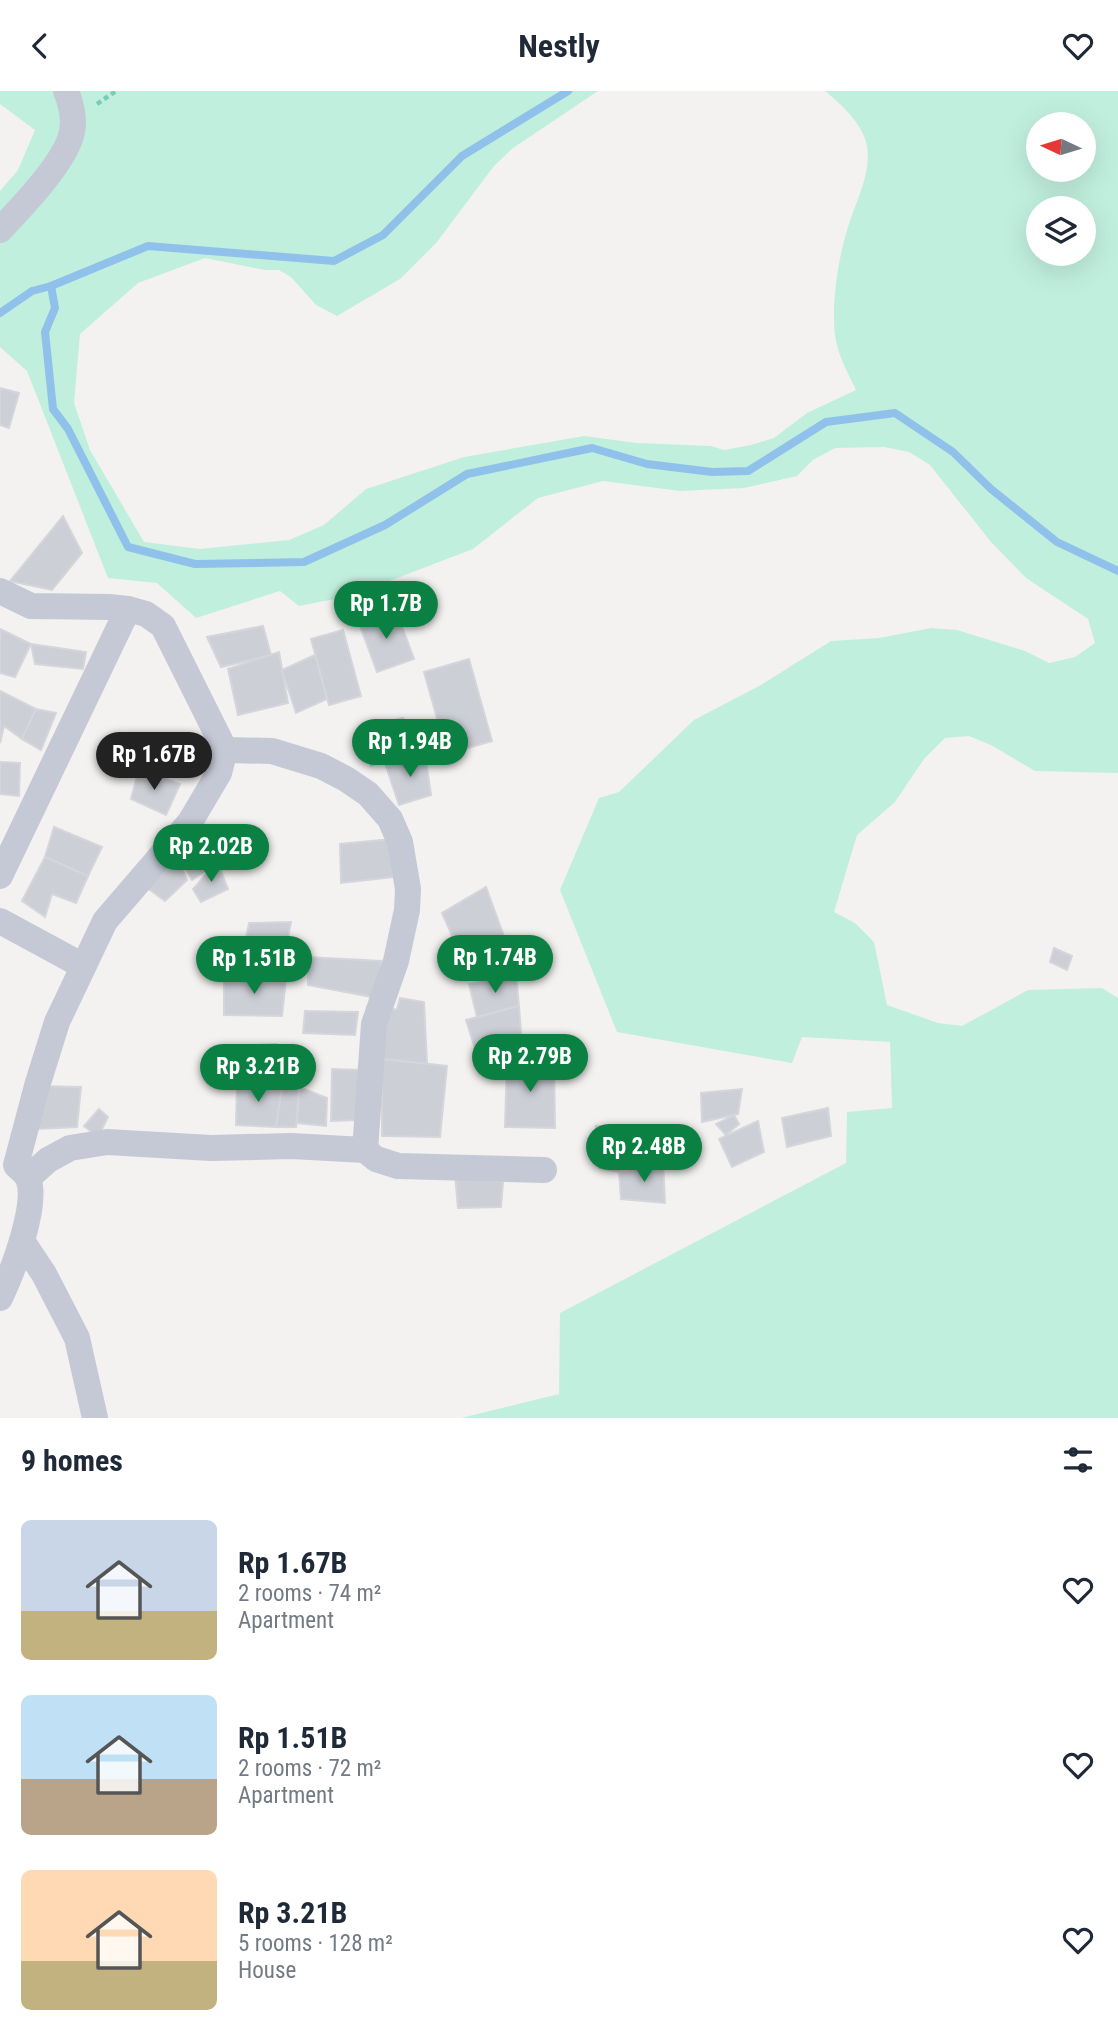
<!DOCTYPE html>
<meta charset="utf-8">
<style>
:root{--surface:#fff;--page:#f2f2f3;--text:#1f2937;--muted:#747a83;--accent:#0b8043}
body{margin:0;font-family:"Roboto Condensed",sans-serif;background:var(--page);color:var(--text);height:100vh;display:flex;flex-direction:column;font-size:26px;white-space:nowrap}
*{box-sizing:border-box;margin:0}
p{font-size:23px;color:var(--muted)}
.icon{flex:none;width:38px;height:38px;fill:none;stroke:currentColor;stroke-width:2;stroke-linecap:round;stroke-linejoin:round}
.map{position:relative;height:1327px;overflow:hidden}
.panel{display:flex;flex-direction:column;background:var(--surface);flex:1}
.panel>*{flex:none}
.needle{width:46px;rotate:274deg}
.fabs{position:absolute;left:1026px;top:21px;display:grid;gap:14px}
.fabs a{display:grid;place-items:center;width:70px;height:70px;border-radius:50%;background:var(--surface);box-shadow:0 7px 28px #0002;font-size:35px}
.price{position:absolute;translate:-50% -60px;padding:0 16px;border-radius:24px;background:var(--accent);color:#fff;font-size:23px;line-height:46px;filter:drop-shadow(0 2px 4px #0008)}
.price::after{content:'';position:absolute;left:50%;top:42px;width:21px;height:16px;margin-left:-10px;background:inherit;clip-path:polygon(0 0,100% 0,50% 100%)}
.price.on{background:#222;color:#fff}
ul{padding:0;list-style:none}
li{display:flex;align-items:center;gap:21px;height:175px;padding:0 21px}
li span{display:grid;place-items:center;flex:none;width:196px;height:140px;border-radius:10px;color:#555}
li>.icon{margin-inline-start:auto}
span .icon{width:84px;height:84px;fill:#fffc;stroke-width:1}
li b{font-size:30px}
h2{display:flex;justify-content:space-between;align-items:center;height:84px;padding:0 21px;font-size:30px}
header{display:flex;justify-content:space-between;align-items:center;height:91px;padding:0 21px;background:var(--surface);font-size:32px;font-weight:700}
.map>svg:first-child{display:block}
.green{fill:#c1efde;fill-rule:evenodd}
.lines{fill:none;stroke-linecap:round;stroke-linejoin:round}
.stream{stroke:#8fc1eb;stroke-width:8}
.building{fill:#cdcfd6;stroke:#d5d5dc;stroke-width:2}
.path{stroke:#79cdb8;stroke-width:4.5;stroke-dasharray:5 3.5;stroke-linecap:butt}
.minor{stroke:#c5c9d5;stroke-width:26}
</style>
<header><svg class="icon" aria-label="back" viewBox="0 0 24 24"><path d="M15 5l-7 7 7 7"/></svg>Nestly<svg class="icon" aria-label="heart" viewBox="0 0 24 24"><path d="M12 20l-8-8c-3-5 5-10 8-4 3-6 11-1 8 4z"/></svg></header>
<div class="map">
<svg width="1118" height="1327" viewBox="0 0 1118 1327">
<rect width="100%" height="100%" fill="#f3f2f1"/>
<path class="green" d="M0,0H598L513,57L494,75L437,151L400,188L337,225L316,214L291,186L279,179H265L205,167L138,192L80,243L74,312L90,359L144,451L200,458L289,449L324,434L366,398L464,366L584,345L637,352L711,355L724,359L751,354L774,347L807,322L856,299C848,282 837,263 835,244C831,210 839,160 851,127C859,104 871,80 867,55C863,33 841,13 825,0H1118V682L1035,680L991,654L969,645L945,647L924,668L895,711L857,744L834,821L855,832L874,851L887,914L938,932L962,935L1028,899L1102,897L1118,907V1327H461L559,1303L560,1222L846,1072L847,1021L892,1017L890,951L802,946L792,972L617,941L560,799L599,707L619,701L694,629L761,594L831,550L879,547L931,537L957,539L1025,560L1049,572L1075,566L1095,552L1088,528L1026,487L991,451L930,374L909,361L884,356L835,357L813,369L797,385L744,397L680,400L603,390L538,407L473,458L350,505L299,515L280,500L196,527L157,492L108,487L27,280L0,256V100L18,79L35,39L0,13ZM1038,33H1083V79H1038ZM1038,117H1083V163H1038Z"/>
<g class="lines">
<g class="stream">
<polyline points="51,195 148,155 334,170 383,144 462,65 568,0"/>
<polyline points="0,222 32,200 51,195 55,217 45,241 53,318 68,338 128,456 195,473 304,471 385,434 467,383 592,357 647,373 712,381 748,380 826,331 895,322 953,361 991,398 1057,451 1118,480"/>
</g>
</g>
<g class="building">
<polygon points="0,297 19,302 9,337 0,334"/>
<polygon points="63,425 82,462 52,499 10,490"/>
<polygon points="396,519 414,568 377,581 359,532"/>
<polygon points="263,535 271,564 221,576 207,546"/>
<polygon points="0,538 31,553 15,586 0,582"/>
<polygon points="343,539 361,605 329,614 311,548"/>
<polygon points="31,553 86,561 83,578 35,573"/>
<polygon points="279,561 288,612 238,624 228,578"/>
<polygon points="315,564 327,608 296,622 282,579"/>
<polygon points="469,568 492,650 447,663 424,581"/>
<polygon points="0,600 36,618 22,648 4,635 0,652"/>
<polygon points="36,618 56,622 41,659 22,648"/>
<polygon points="403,627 415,656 371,675 361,638"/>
<polygon points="425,662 431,704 399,714 386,675"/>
<polygon points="0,671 20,672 19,705 0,703"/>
<polygon points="139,678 180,693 166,724 131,708"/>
<polygon points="203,735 221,768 192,789 175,758"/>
<polygon points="54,736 102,756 88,785 45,766"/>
<polygon points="391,748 393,786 341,792 340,753"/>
<polygon points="175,758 187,789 165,810 146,796"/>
<polygon points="45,766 88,785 76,812 52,803 45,826 22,810"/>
<polygon points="217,771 228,798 201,811 193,798"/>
<polygon points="486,796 512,867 468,881 442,822"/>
<polygon points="291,831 284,869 244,858 249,832"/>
<polygon points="1054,857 1072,865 1067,879 1050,871"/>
<polygon points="229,861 284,869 286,888 224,885"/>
<polygon points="308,866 381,870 377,907 308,894"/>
<polygon points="516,884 519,915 477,926 469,893"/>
<polygon points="224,885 286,888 282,925 224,924"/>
<polygon points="400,907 424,911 427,973 382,968 386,919 397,918"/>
<polygon points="519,915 522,955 478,967 466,929"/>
<polygon points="305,920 358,921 355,944 303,942"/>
<polygon points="277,953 276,984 226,989 226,955"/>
<polygon points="382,968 447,975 440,1046 382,1045"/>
<polygon points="507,968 554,970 555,1037 505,1036"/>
<polygon points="332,978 361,979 358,1029 331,1030"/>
<polygon points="283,990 276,1036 236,1034 237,993"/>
<polygon points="283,990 299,996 296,1036 276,1036"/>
<polygon points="38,995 81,996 77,1036 37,1038"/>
<polygon points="299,996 327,1007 326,1035 297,1032"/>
<polygon points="742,998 738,1023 702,1031 701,1002"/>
<polygon points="828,1017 831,1045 787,1056 782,1027"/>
<polygon points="99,1018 108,1026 98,1046 84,1035"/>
<polygon points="734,1024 739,1033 726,1044 716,1033"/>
<polygon points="758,1030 764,1061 732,1076 719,1048"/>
<polygon points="596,1035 632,1038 637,1077 619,1081 599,1077"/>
<polygon points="663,1070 665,1112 621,1108 619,1081"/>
<polygon points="455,1084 503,1091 501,1116 458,1117"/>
</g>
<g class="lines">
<polyline class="path" points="97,13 116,0"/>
<g class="minor">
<path d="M0,139C21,117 60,76 70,48C76,32 72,15 66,0"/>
<polyline points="0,500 31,515 109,516 128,518 146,523 163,535 225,659 219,682 190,731 105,830 57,931 37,995 16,1074"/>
<polyline points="225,659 272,660 321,675 346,688 368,703 390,728 400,751 408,798 407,819 396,870 374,933 365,1059"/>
<polyline points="0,785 128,518"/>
<polyline points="0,830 83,875"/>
<polyline points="28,1087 48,1069 70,1057 107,1051 211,1057 291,1055 365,1059 376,1068 398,1075 544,1079"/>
<polyline points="22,1150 44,1183 77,1247 95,1327"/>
<path d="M0,1207C12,1182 39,1113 28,1087C26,1083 20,1078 17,1075"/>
</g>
</g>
</svg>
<div class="fabs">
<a><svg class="needle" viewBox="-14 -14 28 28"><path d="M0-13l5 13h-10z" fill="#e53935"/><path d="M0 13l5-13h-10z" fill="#747a83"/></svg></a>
<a><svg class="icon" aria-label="layers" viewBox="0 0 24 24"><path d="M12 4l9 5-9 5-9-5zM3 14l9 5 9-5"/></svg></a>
</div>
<b class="price" style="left:386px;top:550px">Rp 1.7B</b>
<b class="price" style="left:410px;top:688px">Rp 1.94B</b>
<b class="price on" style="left:154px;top:701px">Rp 1.67B</b>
<b class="price" style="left:211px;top:793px">Rp 2.02B</b>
<b class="price" style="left:495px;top:904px">Rp 1.74B</b>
<b class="price" style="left:254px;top:905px">Rp 1.51B</b>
<b class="price" style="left:530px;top:1003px">Rp 2.79B</b>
<b class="price" style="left:258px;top:1013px">Rp 3.21B</b>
<b class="price" style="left:644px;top:1093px">Rp 2.48B</b>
</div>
<section class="panel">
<h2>9 homes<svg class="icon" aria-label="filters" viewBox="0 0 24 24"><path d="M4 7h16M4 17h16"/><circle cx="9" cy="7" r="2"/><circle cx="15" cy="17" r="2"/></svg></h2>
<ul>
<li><span style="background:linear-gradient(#c9d6e8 65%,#c2b280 0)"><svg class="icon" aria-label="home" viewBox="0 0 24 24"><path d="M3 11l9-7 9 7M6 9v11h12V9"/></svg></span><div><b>Rp 1.67B</b><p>2 rooms · 74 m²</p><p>Apartment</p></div><svg class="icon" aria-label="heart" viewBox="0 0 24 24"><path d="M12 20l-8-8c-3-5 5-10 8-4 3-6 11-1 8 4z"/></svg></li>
<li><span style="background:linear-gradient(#bfe0f5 60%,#b9a48a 0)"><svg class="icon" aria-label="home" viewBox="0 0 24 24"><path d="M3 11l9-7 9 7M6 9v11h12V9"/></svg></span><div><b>Rp 1.51B</b><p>2 rooms · 72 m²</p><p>Apartment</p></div><svg class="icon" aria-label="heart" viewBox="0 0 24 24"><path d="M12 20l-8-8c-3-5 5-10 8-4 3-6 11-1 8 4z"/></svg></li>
<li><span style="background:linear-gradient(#ffd9b3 65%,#c2b280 0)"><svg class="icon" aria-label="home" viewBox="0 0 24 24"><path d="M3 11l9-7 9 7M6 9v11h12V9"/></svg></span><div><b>Rp 3.21B</b><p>5 rooms · 128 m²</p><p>House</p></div><svg class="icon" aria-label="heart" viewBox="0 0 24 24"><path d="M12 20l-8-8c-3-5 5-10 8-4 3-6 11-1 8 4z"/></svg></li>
</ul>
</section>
